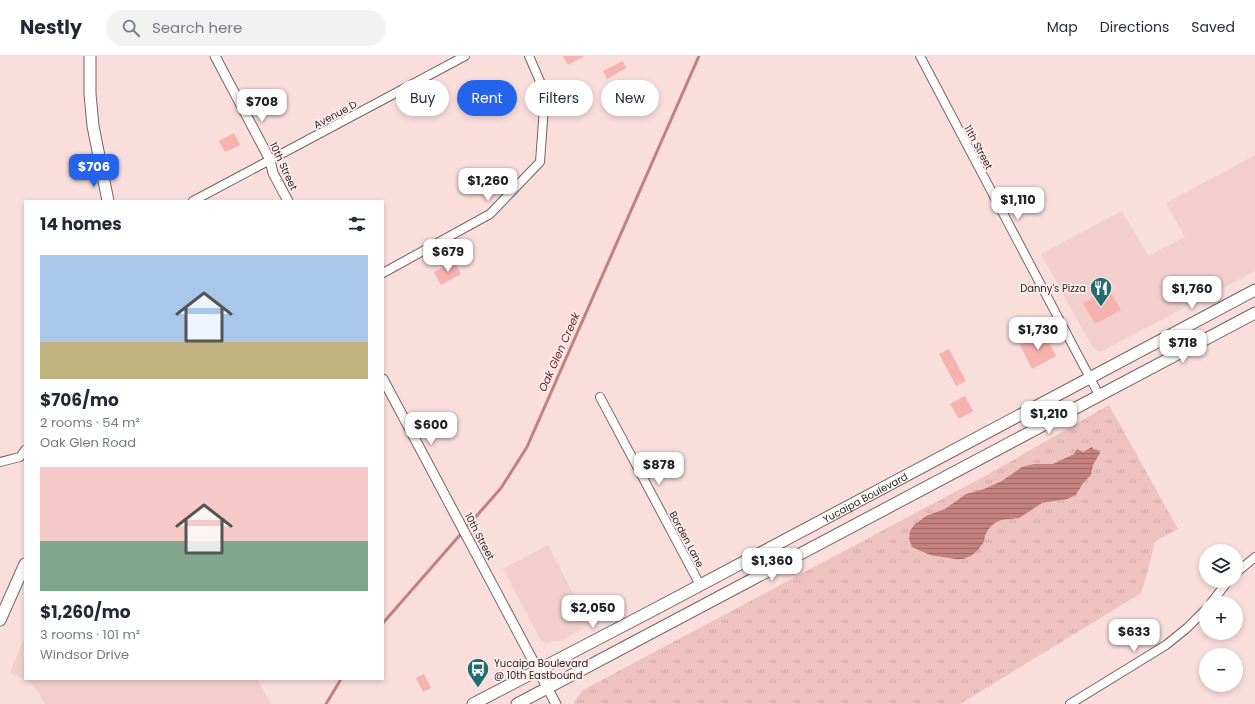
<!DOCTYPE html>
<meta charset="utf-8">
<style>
:root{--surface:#fff;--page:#f2f2f3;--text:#1f2937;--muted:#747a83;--line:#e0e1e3;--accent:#2563eb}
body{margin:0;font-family:Poppins,sans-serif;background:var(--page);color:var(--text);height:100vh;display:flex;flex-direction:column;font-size:15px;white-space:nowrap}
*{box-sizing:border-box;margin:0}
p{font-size:13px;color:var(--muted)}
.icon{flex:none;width:22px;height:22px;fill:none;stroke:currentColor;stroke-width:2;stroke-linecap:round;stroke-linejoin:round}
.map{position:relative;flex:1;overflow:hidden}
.sheet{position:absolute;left:24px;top:144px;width:360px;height:480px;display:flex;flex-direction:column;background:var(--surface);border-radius:0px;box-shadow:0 2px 6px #0003}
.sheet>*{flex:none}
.hud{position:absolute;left:396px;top:24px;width:380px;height:36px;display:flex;gap:8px}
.fabs{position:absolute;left:1199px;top:488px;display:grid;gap:8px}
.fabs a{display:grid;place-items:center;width:44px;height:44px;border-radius:50%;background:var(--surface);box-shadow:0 2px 6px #0003;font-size:20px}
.price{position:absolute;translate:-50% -34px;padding:0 9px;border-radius:8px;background:#fff;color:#222;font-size:13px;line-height:26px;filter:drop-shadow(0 1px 2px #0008)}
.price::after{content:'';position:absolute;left:50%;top:24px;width:12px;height:9px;margin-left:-6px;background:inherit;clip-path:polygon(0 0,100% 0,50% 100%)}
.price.active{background:var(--accent);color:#fff}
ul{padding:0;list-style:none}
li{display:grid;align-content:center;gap:8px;height:212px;padding:0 16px}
li span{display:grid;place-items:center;height:124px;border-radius:0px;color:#555}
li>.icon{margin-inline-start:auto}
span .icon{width:72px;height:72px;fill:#fffc;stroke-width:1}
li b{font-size:17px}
h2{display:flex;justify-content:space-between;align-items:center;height:48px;padding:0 16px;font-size:17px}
.chip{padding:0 14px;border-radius:18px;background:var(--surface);box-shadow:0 2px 6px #0003;font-size:14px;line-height:36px}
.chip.active{background:var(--accent);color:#fff}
header{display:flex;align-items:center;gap:24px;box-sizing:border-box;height:56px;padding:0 20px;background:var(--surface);border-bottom:1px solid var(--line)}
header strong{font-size:19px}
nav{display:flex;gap:22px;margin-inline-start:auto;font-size:14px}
.search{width:280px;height:36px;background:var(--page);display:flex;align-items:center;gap:10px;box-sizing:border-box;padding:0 14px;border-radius:22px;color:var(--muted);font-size:15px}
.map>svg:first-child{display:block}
.built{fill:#f2cfcd}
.grass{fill:url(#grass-tufts)}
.water{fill:url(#water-rules)}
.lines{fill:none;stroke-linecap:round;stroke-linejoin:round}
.stream{stroke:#c2817f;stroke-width:3}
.building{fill:#f6b2af}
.minor-casing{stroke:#796261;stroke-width:10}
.tertiary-casing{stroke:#796261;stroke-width:11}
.secondary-casing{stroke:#796261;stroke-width:13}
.minor{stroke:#fff;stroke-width:8}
.tertiary{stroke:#fff;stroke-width:9}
.secondary{stroke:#fff;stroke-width:11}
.labels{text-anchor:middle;stroke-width:3.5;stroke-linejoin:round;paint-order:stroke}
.street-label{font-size:10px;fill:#271e1d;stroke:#ffeeed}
.poi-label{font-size:10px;fill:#271e1d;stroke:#ffeeed;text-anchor:end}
.water-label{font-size:11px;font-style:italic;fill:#6f2024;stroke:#ffeeed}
</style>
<header>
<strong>Nestly</strong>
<div class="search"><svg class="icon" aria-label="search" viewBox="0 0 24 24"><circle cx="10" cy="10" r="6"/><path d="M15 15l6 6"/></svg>Search here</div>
<nav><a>Map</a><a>Directions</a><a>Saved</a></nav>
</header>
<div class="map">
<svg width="1255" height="648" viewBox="0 0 1255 648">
<defs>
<pattern id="grass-tufts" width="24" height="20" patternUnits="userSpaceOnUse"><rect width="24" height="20" fill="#edc2bf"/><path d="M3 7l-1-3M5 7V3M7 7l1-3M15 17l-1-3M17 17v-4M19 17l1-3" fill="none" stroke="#cba6a4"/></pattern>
<pattern id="water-rules" width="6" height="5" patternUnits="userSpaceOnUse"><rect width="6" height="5" fill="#c2817f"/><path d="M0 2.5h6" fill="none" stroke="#9e6967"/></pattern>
</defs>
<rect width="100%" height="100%" fill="#f9dedc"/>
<g class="built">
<polygon points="1255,99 1255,215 1100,296 1093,292 1041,198 1122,155 1148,200 1185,181 1166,147"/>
<polygon points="548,489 589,569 569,580 564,585 552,585 546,588 540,583 503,513"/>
<polygon points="25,580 25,623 257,623 271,648 45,648 34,630 10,616"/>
</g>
<polygon class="grass" points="1109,349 1178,473 1155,485 1147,518 1141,537 960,648 575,648 574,646 583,634 987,419"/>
<polygon class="water" points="1092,391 1093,393 1100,395 1100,397 1093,409 1091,419 1083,427 1076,439 1067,443 1042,447 1019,462 1001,464 995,467 990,471 985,479 984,486 978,494 971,500 963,503 956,503 930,499 912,491 909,483 910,475 914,469 926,460 945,453 966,438 984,433 1002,425 1022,411 1034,408 1053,408 1074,398 1077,393 1083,396"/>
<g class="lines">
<g class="stream">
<polyline points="383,567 501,432 527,391 699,0"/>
<polyline points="326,648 341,623"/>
</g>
</g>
<g class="building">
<polygon points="563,0 584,0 568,9"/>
<polygon points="623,5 626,12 607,23 603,15"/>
<polygon points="234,77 240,89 225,96 219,85"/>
<polygon points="454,205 461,218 441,229 434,216"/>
<polygon points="1109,233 1121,254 1095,268 1083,247"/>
<polygon points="1044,277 1056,300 1032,313 1020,289"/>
<polygon points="949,293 966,325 956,330 939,298"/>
<polygon points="965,340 973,355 959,363 950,348"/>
<polygon points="424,618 431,632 423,636 416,622"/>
</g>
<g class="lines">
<g class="minor-casing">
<g id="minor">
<polyline points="920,0 1099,339"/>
<polyline points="193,145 465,0"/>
<polyline points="383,217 490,158 540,106 545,37 529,0"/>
<polyline points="600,341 700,529"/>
<polyline points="0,406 20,401 25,394"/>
<polyline points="1236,517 1255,501"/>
<polyline points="1211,547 1228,525"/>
<polyline points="1070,648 1166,589 1187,572 1206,553"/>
</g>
</g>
<g class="tertiary-casing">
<g id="tertiary">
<polyline points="215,0 270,104 273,117 288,145"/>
<polyline points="383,323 556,648"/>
</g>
</g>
<g class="secondary-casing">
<g id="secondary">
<polyline points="90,0 90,38 93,70 108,145"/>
<polyline points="0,564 25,508"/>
<path id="s1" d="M473,648L659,551L1255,234"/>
<polyline points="517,648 1255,257"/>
</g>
</g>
<use href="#minor" class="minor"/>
<use href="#tertiary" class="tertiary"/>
<use href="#secondary" class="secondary"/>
</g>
<defs>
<g id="restaurant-pin" transform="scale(1.15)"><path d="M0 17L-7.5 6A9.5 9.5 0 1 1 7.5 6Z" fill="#216d72" stroke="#ffeeed"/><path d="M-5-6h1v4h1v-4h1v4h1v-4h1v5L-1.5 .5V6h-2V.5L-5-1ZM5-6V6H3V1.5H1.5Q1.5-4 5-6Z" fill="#fff"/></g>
<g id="bus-pin" transform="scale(1.15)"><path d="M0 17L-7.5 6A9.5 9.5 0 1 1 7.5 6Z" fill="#216d72" stroke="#ffeeed"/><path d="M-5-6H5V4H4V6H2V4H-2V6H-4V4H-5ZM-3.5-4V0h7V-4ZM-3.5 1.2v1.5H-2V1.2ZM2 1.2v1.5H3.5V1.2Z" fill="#fff"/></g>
</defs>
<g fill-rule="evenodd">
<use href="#restaurant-pin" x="1101" y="232"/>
<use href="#bus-pin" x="478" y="613"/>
</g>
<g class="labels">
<g class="street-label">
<text transform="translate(335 58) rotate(-28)" y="4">Avenue D</text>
<text transform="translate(979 91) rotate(62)" y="4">11th Street</text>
<text transform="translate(284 110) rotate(65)" y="4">10th Street</text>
<text dy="4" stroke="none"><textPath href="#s1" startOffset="443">Yucaipa Boulevard</textPath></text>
<text transform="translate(480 480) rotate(62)" y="4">10th Street</text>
<text transform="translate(687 483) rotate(62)" y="4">Borden Lane</text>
</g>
<g class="poi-label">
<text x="1086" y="236">Danny's Pizza</text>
<text x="494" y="611" text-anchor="start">Yucaipa Boulevard<tspan x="494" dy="12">@ 10th Eastbound</tspan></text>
</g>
<g class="water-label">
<text transform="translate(559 296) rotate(-66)" y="4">Oak Glen Creek</text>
</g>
</g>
</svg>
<div class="fabs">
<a><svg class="icon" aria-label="layers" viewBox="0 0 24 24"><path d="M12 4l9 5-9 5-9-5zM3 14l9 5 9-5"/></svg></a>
<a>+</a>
<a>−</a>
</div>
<b class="price" style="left:262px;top:67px">$708</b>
<b class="price active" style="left:94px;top:132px">$706</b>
<b class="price" style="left:488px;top:146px">$1,260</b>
<b class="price" style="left:1018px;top:165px">$1,110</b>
<b class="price" style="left:448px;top:217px">$679</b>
<b class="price" style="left:1192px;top:254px">$1,760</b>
<b class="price" style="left:1038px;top:295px">$1,730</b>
<b class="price" style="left:1183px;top:308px">$718</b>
<b class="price" style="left:1049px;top:379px">$1,210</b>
<b class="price" style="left:431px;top:390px">$600</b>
<b class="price" style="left:659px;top:430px">$878</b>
<b class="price" style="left:772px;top:526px">$1,360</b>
<b class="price" style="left:593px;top:573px">$2,050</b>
<b class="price" style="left:1134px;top:597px">$633</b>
<div class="hud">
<a class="chip">Buy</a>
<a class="chip active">Rent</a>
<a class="chip">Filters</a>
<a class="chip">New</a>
</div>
<section class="sheet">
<h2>14 homes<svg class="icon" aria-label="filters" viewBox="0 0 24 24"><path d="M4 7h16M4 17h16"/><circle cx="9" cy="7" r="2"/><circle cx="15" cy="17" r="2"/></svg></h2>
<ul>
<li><span style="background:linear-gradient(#a9c7e8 70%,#c2b280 0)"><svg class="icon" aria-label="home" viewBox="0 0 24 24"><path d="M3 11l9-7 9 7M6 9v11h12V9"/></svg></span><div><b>$706/mo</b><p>2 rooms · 54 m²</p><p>Oak Glen Road</p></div></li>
<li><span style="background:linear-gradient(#f6c9c9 60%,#7fa58c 0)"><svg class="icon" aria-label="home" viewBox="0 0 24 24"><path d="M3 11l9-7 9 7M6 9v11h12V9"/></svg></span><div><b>$1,260/mo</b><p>3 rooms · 101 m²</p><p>Windsor Drive</p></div></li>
</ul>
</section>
</div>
